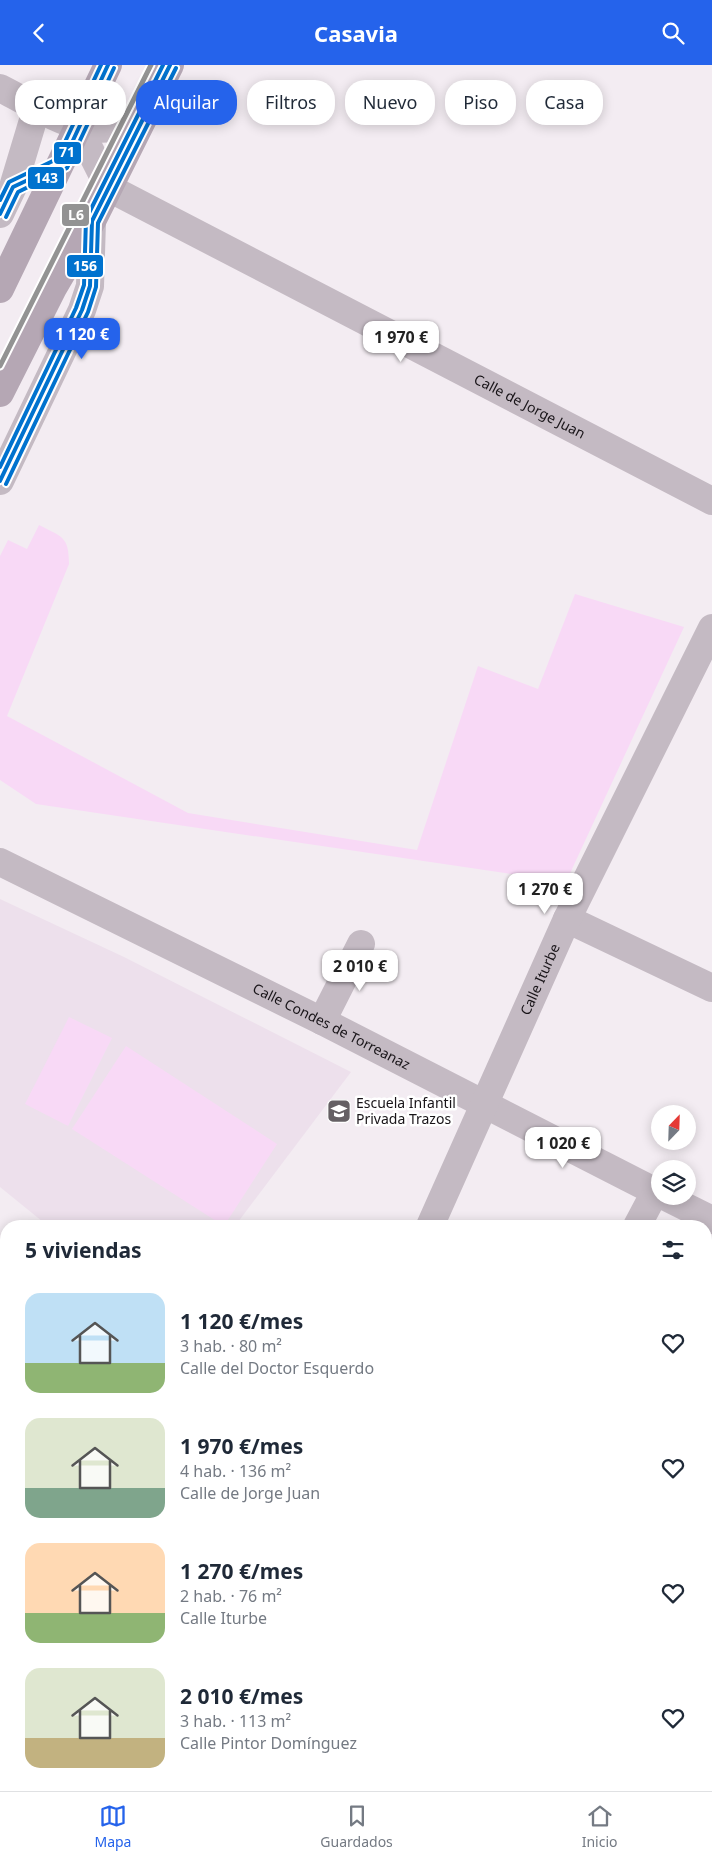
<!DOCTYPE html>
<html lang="es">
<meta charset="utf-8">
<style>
:root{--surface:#fff;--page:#f2f2f3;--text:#1f2937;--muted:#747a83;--line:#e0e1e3;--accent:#2563eb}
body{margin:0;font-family:"Noto Sans",sans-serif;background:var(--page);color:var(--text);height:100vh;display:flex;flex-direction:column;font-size:19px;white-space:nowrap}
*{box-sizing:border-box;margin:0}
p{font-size:16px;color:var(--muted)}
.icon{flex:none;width:28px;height:28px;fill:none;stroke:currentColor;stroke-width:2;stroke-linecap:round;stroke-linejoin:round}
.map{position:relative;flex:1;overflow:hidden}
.side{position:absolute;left:0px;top:1155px;width:712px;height:571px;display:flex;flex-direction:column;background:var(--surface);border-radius:20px 20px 0 0;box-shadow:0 2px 12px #0003}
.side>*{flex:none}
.guide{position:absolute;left:15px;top:15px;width:682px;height:45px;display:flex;gap:10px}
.needle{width:32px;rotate:23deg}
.tools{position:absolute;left:651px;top:1040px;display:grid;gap:10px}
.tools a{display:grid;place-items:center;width:45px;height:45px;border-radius:50%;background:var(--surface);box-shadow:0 2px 12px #0003;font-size:25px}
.price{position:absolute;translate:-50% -42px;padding:0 11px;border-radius:10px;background:#fff;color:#222;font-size:16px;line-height:32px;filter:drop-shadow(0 1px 2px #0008)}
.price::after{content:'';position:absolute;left:50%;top:30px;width:15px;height:11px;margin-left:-8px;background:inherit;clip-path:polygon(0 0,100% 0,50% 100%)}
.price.current{background:var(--accent);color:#fff}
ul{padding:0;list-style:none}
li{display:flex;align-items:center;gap:15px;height:125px;padding:0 25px}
li span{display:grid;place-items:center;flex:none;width:140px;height:100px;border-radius:15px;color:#555}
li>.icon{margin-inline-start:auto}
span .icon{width:60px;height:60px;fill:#fffc;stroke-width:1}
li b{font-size:21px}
h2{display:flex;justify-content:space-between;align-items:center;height:60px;padding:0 25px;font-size:21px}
.tag{padding:0 18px;border-radius:20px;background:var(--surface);box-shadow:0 2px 12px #0003;font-size:18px;line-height:45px}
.tag.current{background:var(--accent);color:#fff}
header{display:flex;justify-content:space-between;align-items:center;height:65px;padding:0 25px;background:var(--accent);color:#fff;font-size:22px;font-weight:700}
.tabs{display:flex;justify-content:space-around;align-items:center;height:70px;border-top:1px solid var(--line);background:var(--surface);font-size:14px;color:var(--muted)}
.tabs a{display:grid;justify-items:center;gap:2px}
.tabs .current{color:var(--accent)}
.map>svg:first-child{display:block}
.built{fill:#ede0ec}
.green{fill:#f8d9f6}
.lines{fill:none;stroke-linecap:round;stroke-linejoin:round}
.major-tunnel{stroke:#d2ccd1;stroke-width:28;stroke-dasharray:28 14;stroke-linecap:butt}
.minor{stroke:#c4bac3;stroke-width:28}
.major{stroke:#b5a7b4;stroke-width:28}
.bus-1-casing{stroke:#fff;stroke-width:8}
.bus-2-casing{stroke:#fff;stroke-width:8}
.bus-3-casing{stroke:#fff;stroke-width:8}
.bus-1{stroke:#0072ce;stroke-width:4}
.bus-2{stroke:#0072ce;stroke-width:4}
.bus-3{stroke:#0072ce;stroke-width:4}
.metro-1-casing{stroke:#fff;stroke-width:9}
.metro-1{stroke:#939393;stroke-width:5}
.labels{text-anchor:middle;stroke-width:5;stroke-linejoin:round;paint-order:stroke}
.street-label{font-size:14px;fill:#181418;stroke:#fff}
.poi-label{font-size:14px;fill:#181418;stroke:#fff;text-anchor:start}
.line-badge{stroke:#fff;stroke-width:2}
.badge-label{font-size:14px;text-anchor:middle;font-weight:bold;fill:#fff}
</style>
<header><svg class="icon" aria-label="back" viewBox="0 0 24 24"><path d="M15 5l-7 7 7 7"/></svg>Casavia<svg class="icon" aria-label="search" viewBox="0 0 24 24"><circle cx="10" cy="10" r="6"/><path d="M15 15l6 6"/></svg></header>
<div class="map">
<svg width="712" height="1726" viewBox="0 0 712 1726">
<rect width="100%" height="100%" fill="#f3ecf2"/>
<polygon class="built" points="0,834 124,892 351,1007 235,1161 48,1161 0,1122"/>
<g class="green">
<path d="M39,460C62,472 69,471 69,499L7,651L188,748L417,785L478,601L538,624L575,529L684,562L566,817L36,739L0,715V491L8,475L27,484Z"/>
<polygon points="69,952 112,973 68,1061 25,1039"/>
<polygon points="126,981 277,1079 224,1161 72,1064"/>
<polygon points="0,1497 6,1502 6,1720 173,1720 168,1726 0,1726"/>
</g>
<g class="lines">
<polyline class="major-tunnel" points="0,1295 6,1301"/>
<g class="minor">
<path d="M0,23C48,47 94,85 146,49"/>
<path id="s1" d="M79,63L109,123L712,436"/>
<polyline points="0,149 13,122 37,42"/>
<polyline points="0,416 82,245 90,221 92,156"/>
<path id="s2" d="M0,797L322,956L660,1129"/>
<polyline points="567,854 712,923"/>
<polyline points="322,956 361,879"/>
<polyline points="664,1131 712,1155"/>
<path id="s3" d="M430,1161L567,854L712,563"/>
<polyline points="637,1161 655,1127"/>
<polyline points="0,1276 6,1280"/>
<polyline points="706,1438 712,1426"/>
<polyline points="0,1449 6,1455"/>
<polyline points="706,1615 712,1617"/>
<polyline points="706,1687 712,1689"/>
<polyline points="300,1720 307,1726"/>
<polyline points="384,1720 389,1726"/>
<polyline points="536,1720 543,1726"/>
<polyline points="246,1726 253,1720"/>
</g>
<g class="major">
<polyline points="0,224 108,0"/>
<polyline points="0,328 53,223 92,156 170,0"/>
<polyline points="0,1210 6,1216"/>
<polyline points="0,1346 6,1351"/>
<polyline points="428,1720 435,1726"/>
<polyline points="481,1720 487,1726"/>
<polyline points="594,1720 601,1726"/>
</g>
<g class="bus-1-casing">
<g id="bus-1">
<polyline points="0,149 13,122 62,99 108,0"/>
<polyline points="0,416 82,245 90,221 92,156 170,0"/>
</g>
</g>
<g class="bus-2-casing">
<g id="bus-2">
<polyline points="6,152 18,127 67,103 114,3"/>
<polyline points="6,419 88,247 96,222 98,158 176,3"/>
</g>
</g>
<g class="bus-3-casing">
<g id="bus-3">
<polyline points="0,135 9,117 57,94 101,0"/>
<polyline points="0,402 76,243 84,220 86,154 163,0"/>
</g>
</g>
<use href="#bus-1" class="bus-1"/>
<use href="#bus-2" class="bus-2"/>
<use href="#bus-3" class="bus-3"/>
<g class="metro-1-casing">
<polyline id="metro-1" points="0,301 151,0"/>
</g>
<use href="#metro-1" class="metro-1"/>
</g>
<defs>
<g id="school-square" transform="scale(1.25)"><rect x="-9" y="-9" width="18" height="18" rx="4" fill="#656064" stroke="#fff"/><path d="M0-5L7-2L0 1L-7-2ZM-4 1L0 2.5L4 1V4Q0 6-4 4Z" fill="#fff"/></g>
</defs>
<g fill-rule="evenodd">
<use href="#school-square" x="339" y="1046"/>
</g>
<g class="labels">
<g class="street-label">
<text dy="5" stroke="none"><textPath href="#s1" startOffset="541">Calle de Jorge Juan</textPath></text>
<text dy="5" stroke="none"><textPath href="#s3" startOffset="270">Calle Iturbe</textPath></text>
<text dy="5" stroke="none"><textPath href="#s2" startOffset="370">Calle Condes de Torreanaz</textPath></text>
</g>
<g class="poi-label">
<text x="356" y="1043">Escuela Infantil<tspan x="356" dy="16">Privada Trazos</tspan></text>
</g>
</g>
<g class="line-badge">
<rect x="53" y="76" width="29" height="24" rx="5" fill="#0072ce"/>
<rect x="27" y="101" width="38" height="24" rx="5" fill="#0072ce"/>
<rect x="61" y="138" width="29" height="24" rx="5" fill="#939393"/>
<rect x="66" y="189" width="38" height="24" rx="5" fill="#0072ce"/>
</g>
<g class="badge-label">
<text x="67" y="92">71</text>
<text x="46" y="118">143</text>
<text x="76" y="155">L6</text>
<text x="85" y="206">156</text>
</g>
</svg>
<div class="tools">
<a><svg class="needle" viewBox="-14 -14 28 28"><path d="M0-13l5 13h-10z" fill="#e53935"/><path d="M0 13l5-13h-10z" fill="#747a83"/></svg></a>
<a><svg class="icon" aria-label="layers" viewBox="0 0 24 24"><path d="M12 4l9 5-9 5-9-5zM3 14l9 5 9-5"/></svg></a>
</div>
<b class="price current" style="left:82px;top:295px">1 120 €</b>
<b class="price" style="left:401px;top:298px">1 970 €</b>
<b class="price" style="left:545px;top:850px">1 270 €</b>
<b class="price" style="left:360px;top:927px">2 010 €</b>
<b class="price" style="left:563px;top:1104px">1 020 €</b>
<div class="guide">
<a class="tag">Comprar</a>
<a class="tag current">Alquilar</a>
<a class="tag">Filtros</a>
<a class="tag">Nuevo</a>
<a class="tag">Piso</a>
<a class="tag">Casa</a>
</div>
<section class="side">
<h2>5 viviendas<svg class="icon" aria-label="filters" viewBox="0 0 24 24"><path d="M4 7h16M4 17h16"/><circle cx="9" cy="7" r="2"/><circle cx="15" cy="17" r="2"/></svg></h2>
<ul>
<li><span style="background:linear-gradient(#bfe0f5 70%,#8fb573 0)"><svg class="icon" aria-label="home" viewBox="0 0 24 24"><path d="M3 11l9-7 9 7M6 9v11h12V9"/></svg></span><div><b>1 120 €/mes</b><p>3 hab. · 80 m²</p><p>Calle del Doctor Esquerdo</p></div><svg class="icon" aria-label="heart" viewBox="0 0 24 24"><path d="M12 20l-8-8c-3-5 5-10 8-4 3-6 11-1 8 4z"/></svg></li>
<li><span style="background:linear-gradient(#dfe7d0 70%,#7fa58c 0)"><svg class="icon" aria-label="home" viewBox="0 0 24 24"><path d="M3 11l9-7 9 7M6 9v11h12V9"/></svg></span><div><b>1 970 €/mes</b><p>4 hab. · 136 m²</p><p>Calle de Jorge Juan</p></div><svg class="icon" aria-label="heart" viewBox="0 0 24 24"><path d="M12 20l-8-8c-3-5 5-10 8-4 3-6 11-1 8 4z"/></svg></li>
<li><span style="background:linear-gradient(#ffd9b3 70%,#8fb573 0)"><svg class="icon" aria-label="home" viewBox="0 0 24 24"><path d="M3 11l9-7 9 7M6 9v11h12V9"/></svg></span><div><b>1 270 €/mes</b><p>2 hab. · 76 m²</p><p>Calle Iturbe</p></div><svg class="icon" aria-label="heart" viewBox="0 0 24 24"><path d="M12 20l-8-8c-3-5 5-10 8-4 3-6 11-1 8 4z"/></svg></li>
<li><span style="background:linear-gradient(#dfe7d0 70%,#c2b280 0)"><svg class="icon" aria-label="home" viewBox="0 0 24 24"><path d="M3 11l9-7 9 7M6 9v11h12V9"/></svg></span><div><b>2 010 €/mes</b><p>3 hab. · 113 m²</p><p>Calle Pintor Domínguez</p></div><svg class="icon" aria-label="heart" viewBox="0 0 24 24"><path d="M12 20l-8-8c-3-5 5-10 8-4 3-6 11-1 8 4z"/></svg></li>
</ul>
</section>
</div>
<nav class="tabs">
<a class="current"><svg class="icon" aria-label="map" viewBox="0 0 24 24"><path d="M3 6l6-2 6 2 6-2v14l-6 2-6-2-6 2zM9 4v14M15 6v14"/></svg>Mapa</a>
<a><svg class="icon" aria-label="saved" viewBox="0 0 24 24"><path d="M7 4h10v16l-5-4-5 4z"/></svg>Guardados</a>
<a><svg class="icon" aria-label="home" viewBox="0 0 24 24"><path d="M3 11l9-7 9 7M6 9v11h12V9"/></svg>Inicio</a>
</nav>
